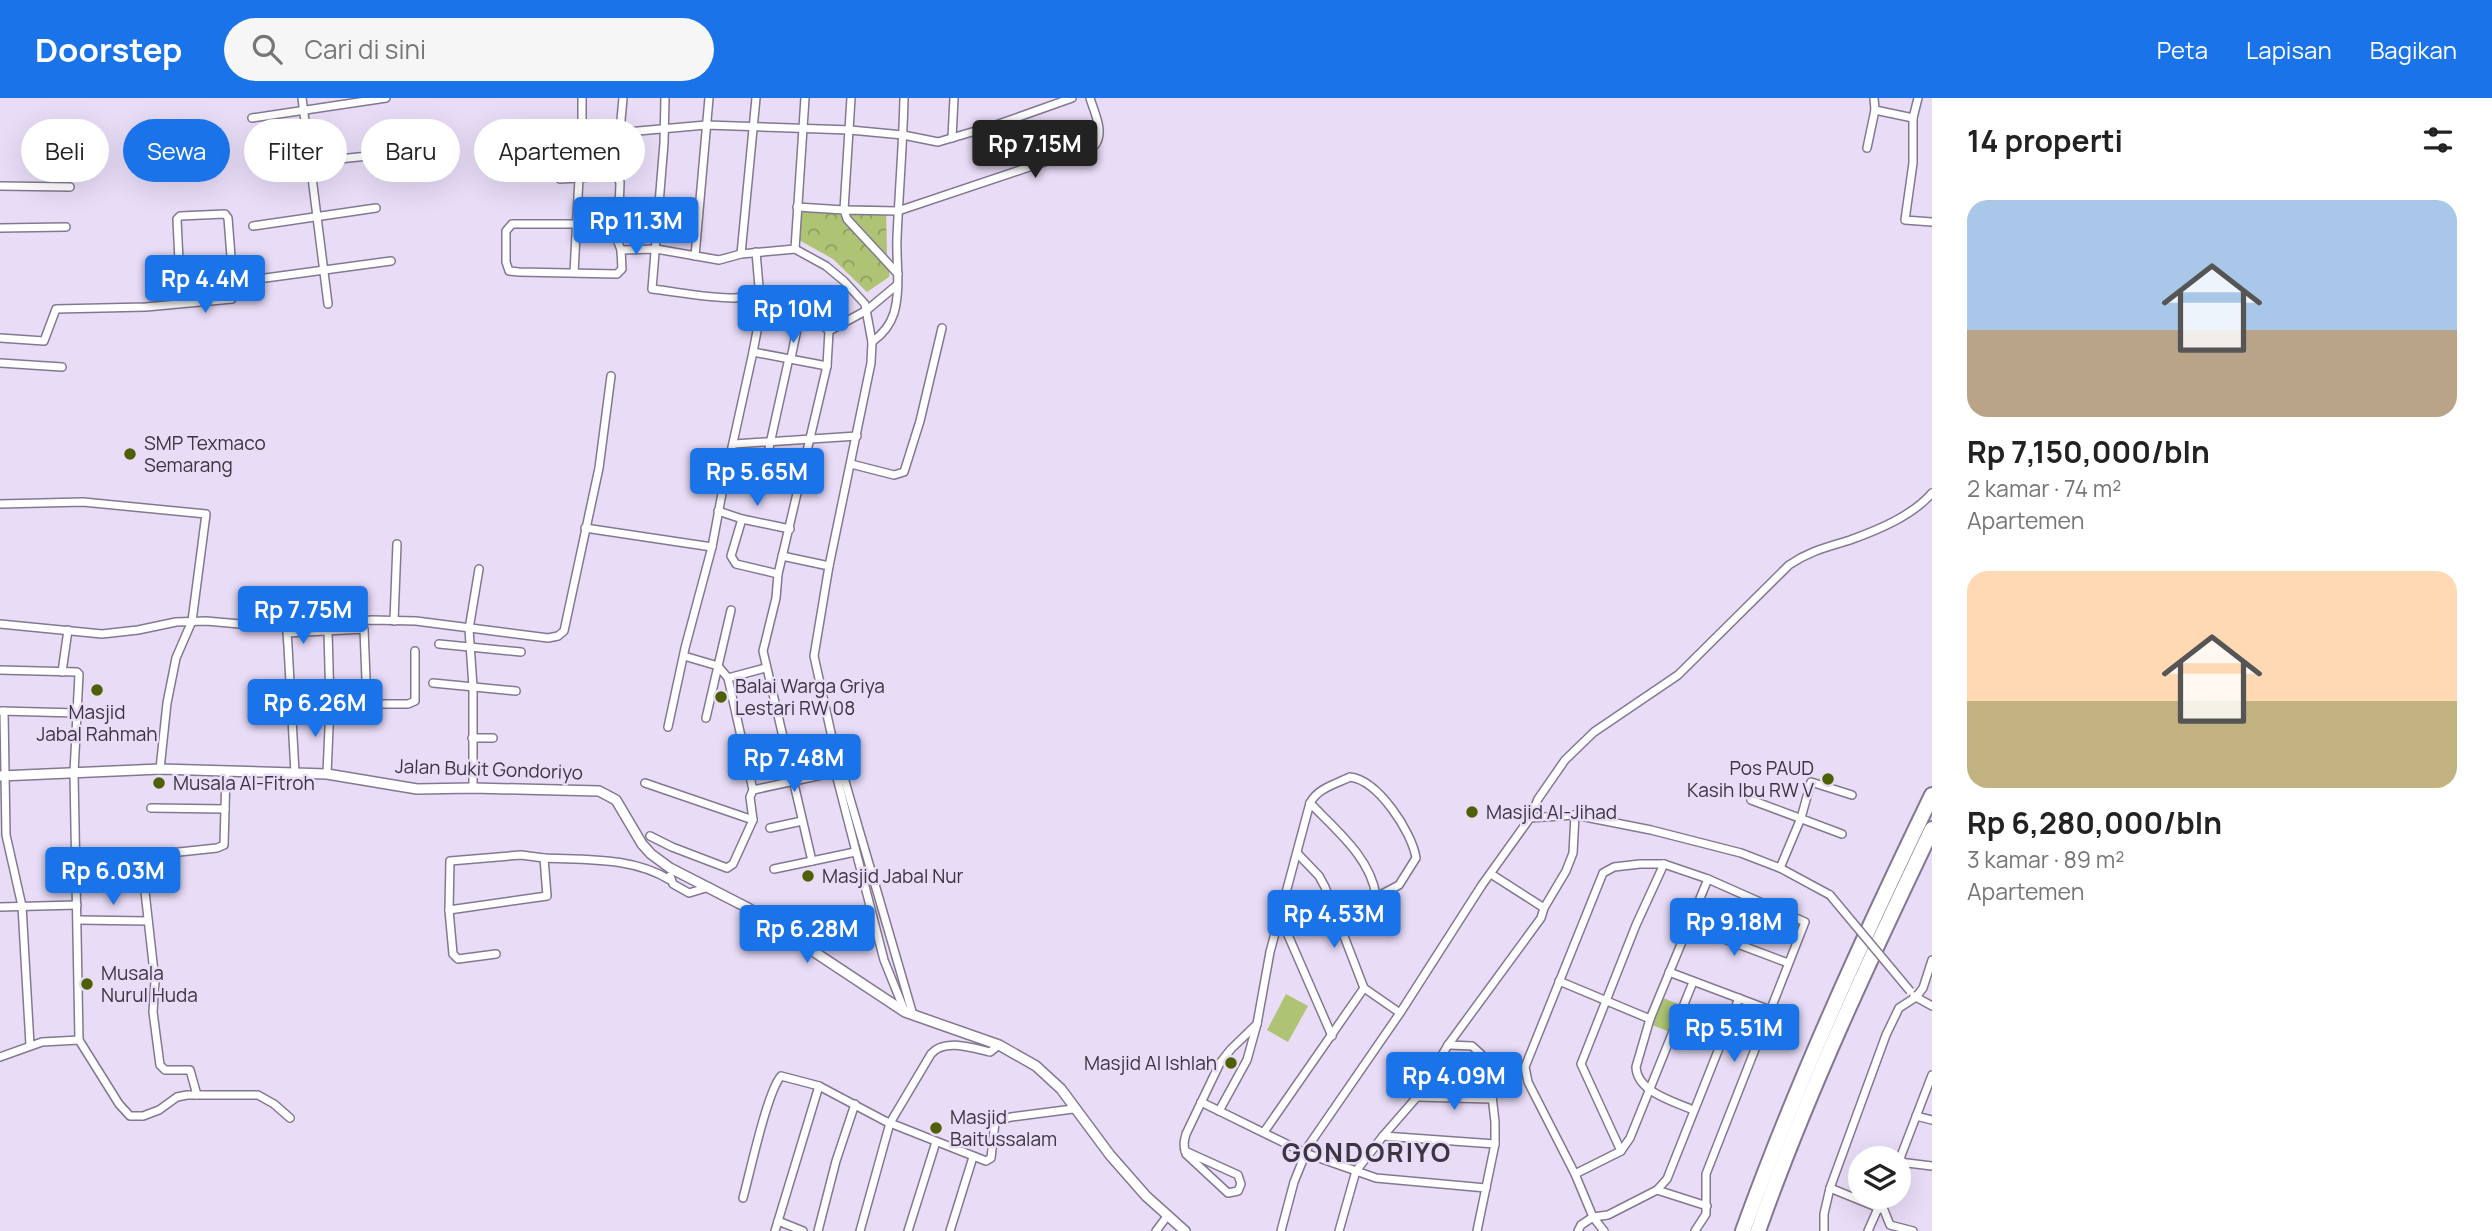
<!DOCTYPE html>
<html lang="id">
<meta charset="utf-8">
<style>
:root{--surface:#fff;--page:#f6f6f6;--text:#222;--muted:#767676;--accent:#1a73e8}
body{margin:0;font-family:Manrope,sans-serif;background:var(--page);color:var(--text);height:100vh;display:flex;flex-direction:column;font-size:26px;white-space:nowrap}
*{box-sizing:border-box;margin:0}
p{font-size:23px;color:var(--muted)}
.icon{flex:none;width:38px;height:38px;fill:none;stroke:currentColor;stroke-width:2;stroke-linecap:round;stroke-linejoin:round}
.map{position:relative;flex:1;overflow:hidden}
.details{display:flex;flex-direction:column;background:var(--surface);width:560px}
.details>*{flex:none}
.banner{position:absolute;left:21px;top:21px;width:665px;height:63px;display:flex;gap:14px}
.buttons{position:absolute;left:1848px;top:1048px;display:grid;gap:14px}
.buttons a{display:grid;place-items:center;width:63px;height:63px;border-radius:50%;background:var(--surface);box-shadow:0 7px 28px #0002;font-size:35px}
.price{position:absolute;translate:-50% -60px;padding:0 16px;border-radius:7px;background:var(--accent);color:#fff;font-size:23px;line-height:46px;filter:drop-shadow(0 2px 4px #0008)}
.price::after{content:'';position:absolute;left:50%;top:42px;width:21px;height:16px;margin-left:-10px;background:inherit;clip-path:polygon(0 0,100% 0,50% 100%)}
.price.on{background:#222;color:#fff}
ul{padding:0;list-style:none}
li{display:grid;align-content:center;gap:14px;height:371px;padding:0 35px}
li span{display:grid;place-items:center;height:217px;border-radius:21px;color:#555}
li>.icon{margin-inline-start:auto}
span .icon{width:126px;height:126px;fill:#fffc;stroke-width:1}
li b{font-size:30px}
h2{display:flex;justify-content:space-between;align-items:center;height:84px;padding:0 35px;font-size:30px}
.chip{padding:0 24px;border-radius:32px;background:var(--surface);box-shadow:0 7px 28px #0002;font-size:24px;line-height:63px}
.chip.on{background:var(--accent);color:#fff}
header{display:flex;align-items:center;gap:42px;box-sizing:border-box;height:98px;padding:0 35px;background:var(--accent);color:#fff}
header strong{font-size:33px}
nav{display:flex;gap:38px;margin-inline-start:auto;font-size:24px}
.search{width:490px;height:63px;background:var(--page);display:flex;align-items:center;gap:18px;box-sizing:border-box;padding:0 24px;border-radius:38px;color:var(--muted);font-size:26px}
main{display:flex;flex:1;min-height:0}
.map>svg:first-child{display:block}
.park{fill:url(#park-crowns)}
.pitch{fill:#aec373}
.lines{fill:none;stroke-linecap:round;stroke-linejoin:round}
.minor-casing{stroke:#847891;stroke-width:10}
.tertiary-casing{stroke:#847891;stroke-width:12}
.motorway-casing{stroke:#847891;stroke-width:18}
.minor{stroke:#fff;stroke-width:7}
.tertiary{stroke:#fff;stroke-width:9}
.motorway{stroke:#fff;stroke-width:14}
.minor-bridge-casing{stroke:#847891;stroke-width:10;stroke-linecap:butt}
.minor-bridge{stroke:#fff;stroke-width:7}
.poi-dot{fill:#4e5f04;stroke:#e8dcf7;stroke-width:2.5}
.labels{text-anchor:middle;stroke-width:5;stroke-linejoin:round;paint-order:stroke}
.poi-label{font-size:19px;fill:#3a3540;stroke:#e8dcf7;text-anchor:start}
.street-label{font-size:19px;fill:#3a3540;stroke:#e8dcf7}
.district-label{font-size:26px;font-weight:bold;letter-spacing:2px;fill:#3a3540;stroke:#e8dcf7}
</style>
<header>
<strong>Doorstep</strong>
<div class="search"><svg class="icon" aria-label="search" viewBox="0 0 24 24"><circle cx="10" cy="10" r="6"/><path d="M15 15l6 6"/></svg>Cari di sini</div>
<nav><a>Peta</a><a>Lapisan</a><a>Bagikan</a></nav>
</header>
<main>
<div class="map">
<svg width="1932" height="1133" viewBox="0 0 1932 1133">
<defs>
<pattern id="park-crowns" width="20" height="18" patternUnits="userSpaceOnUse" patternTransform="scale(1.75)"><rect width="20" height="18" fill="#aec373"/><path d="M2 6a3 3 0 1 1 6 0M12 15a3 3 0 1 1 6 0" fill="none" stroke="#8f9f60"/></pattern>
</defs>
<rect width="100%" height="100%" fill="#e8dcf7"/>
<g class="park">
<polygon points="799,106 831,107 890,171 889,179 867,194 833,161 799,142"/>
<polygon points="848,107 886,108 887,158 848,115"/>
</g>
<g class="pitch">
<polygon points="1286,896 1308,908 1288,944 1267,932"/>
<polygon points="1663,900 1681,907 1670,934 1652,927"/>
</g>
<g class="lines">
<g class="minor-casing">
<g id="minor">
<polyline points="302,0 328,206"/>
<path d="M665,0L664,45L652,191C678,194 707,200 734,200C748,200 771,192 783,196C801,201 816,220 829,233L827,268L778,476L776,500L763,553L812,763"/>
<polyline points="1874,0 1875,12 1913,20"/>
<polyline points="1918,0 1913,20 1913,65 1905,122 1932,124"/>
<polyline points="252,20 386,0"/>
<polyline points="563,32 582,38 706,27 850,32 903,37 938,44 996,27 1072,0"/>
<polyline points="620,33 623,0"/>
<polyline points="582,38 582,0"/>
<polyline points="952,40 954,0"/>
<polyline points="1867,50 1875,12"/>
<polyline points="310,64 397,55"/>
<polyline points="560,81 579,80"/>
<polyline points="0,88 70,89"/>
<polyline points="797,109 844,112 851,0"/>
<polyline points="253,128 376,110"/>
<polyline points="0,130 66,129"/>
<polyline points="795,151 805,0"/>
<polyline points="621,152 656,151 719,162 741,156 795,151 826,168 844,183 865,206 872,244 871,265 829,468 814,558 837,662"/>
<polyline points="741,156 756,0"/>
<polyline points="695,158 709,0"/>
<polyline points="574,175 579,80 615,76 620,84 618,144 621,152 622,171 617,176 519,174 509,173 506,164 506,133 512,126 577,126"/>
<path d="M898,176L847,121L844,112L898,113L1095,47C1105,34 1094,14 1090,0"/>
<polyline points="258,181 391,163"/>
<polyline points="829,233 867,212 897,187"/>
<polyline points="0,240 44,243 56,211 146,209 232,201 234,197 228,120 225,116 180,118 177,121 181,205"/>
<path d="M872,244C883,236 890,228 894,215C901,190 896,164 897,140C899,93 903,47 904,0"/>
<polyline points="753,254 827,268"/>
<polyline points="791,260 802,207"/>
<polyline points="0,265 62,269"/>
<polyline points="734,346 857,338"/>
<polyline points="851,366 894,377 904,374 920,323 942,230"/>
<polyline points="760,391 789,260"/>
<polyline points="0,406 83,404 206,416 192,523 176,560 167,605 160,671"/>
<polyline points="718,413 742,421 790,431"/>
<polyline points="742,421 731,458 736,466 778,476"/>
<polyline points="585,430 712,449"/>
<polyline points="782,458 829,468"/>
<polyline points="394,523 397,446"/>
<polyline points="0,526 102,536 138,532 176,524 206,523 240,526 304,527 372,522 416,523 548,540 558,538 564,533 599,370 611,278"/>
<polyline points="439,546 521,554"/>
<polyline points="684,558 718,568 731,512"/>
<polyline points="0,572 77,574 79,576 74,675 79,942 119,1006 130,1018 143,1018 159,1012 177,999 187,997 258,997 274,1006 290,1020"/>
<polyline points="62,574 68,532"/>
<polyline points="728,580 765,570"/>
<polyline points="433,585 516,593"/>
<polyline points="367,606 408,606 415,603 415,553"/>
<polyline points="291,607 367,606 364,531 287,535 288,548 295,675"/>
<polyline points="1,613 77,615"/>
<polyline points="4,613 6,737 22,808 30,947"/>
<polyline points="706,620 718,568"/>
<polyline points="668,629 685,550 712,449 723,390 753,254 761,212 756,154"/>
<polyline points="472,640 493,640"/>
<polyline points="327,676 330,607 328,533"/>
<polyline points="837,680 844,680 849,671 849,667 843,662 837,662 832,666 831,675 837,680 884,862 905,914"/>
<polyline points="844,680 913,917"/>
<polyline points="645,685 753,722"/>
<polyline points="473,690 473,589 469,531 479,471"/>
<polyline points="753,692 831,675"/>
<polyline points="1751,702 1842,736"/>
<path d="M1310,705C1335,731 1371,760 1376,798"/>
<polyline points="151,710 225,711"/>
<path d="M1530,720L1538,701L1565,662L1594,634L1678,577L1789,467C1809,453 1828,449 1850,442C1878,432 1912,418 1932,395"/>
<polyline points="770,730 802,723"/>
<polyline points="650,738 672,749 727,770 733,766 753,722 750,699 753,692 728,580 718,568"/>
<polyline points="1298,756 1319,778 1325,789 1364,890 1400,915"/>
<polygon points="521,757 544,760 547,798 449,812 450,763"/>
<path d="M544,760C587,762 633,759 670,782"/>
<polyline points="1780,770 1801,720 1811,684 1852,697"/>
<polyline points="774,771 855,754"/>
<polyline points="670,778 673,786 689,795 709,789"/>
<polyline points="0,809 77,807"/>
<polyline points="1544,810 1566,773 1573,755 1575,717"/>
<polyline points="449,812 453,856 458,861 496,856"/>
<polyline points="1281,821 1332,938"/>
<polyline points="78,822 148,823"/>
<polyline points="1690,828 1788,865"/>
<polyline points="1669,874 1770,912"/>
<polyline points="1559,883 1650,921"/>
<polyline points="1914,898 1932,908"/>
<polyline points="1448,947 1472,948 1483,958 1489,971 1495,1024 1495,1046 1477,1133"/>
<polyline points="0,959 42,944 79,942"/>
<polyline points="197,997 190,972 165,972 160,967 153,914 155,883 142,767 145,759 151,757 217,750 224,747 226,675"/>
<polyline points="1417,999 1492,1001"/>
<polyline points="1201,1004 1305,1055 1376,1080 1486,1090"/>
<path d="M1693,1012C1673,1003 1637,994 1636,969L1650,921L1708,781"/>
<path d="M1219,1013L1247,962L1257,926L1270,854L1310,705C1318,690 1336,686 1350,679C1378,682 1412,734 1416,760L1399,787L1337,820"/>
<polyline points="1916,1018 1932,1022"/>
<polyline points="1264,1034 1364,890"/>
<polyline points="1383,1038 1495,1046"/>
<path d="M1185,1053L1238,1077L1241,1086L1238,1093L1228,1095L1186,1056C1183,1048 1184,1043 1186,1036L1220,965L1231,951L1257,926"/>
<polyline points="1621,1053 1630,1040 1693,884"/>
<polyline points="1899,1063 1932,977"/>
<polyline points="1899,1064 1932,1068"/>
<polyline points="1575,1076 1621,1053 1581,966 1636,827 1664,766"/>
<polyline points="1830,1090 1884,1112 1890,1127 1913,1133"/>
<polyline points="1657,1092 1667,1081 1739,900"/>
<path d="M743,1100C750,1075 767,994 781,978L819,988L885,1023L986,1063L991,1060L995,1024L1011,1019L1073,1011"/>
<polyline points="778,1123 803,1133"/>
<polyline points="775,1133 819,988"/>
<polyline points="818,1133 836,1063 855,1006"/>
<path d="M860,1133L890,1025L931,956C944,940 973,950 990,954L999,947"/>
<polyline points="908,1133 936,1044"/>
<polyline points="950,1133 973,1059"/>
<polyline points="1156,1133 1168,1117"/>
<polyline points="1281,1133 1294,1084 1309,1047 1400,915 1482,787 1530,720 1575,717 1651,732 1741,755 1780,770 1830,797"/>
<polyline points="1339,1133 1356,1073 1383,1038 1417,999 1448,947 1541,820 1544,810 1491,776"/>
<polyline points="1578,1133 1581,1127 1593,1119 1608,1117 1657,1092 1707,1108"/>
<polyline points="1604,1133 1593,1119 1575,1076 1528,984 1525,969 1603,775 1614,769 1640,766 1664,766 1708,781 1805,824 1706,1076 1706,1116 1695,1133"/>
<polyline points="1824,1133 1824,1116 1830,1090 1886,937 1899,910 1916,899 1923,890 1932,862"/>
<polyline points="1868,1133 1883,1099"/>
</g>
</g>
<g class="tertiary-casing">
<polyline id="tertiary" points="0,678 160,671 327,676 417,691 473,690 599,693 616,702 642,746 651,756 670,770 748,810 905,914 999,947 1036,968 1061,991 1110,1057 1146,1098 1185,1133"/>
</g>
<g class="motorway-casing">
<g id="motorway">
<path d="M1743,1133C1797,984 1863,840 1932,697"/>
<path d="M1758,1133C1807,995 1869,863 1932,731"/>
</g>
</g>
<use href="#minor" class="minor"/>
<use href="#tertiary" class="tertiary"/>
<use href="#motorway" class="motorway"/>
<g class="minor-bridge-casing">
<polyline id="minor-bridge" points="1830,797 1910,893"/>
</g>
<use href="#minor-bridge" class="minor-bridge"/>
</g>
<g class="poi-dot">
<circle cx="130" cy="356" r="7"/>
<circle cx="97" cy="592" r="7"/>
<circle cx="721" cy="599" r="7"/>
<circle cx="1828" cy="681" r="7"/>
<circle cx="159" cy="685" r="7"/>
<circle cx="1472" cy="714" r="7"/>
<circle cx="808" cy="778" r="7"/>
<circle cx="87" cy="886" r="7"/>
<circle cx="1231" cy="965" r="7"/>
<circle cx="936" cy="1030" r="7"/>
</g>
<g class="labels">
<g class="poi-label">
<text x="144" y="352">SMP Texmaco<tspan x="144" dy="22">Semarang</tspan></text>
<text x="735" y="595">Balai Warga Griya<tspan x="735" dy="22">Lestari RW 08</tspan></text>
<text x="97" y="621" text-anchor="middle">Masjid<tspan x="97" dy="22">Jabal Rahmah</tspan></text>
<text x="1814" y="677" text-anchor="end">Pos PAUD<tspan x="1814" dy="22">Kasih Ibu RW V</tspan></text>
<text x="173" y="692">Musala Al-Fitroh</text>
<text x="1486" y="721">Masjid Al-Jihad</text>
<text x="822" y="785">Masjid Jabal Nur</text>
<text x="101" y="882">Musala<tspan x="101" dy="22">Nurul Huda</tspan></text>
<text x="1217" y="972" text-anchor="end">Masjid Al Ishlah</text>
<text x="950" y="1026">Masjid<tspan x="950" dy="22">Baitussalam</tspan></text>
</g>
<g class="street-label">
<text transform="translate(489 671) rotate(2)" y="7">Jalan Bukit Gondoriyo</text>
</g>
<g class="district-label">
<text x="1367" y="1064">GONDORIYO</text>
</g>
</g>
</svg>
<div class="buttons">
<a><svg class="icon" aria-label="layers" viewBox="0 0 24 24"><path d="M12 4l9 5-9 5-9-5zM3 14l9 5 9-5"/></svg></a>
</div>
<b class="price on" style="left:1035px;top:82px">Rp 7.15M</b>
<b class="price" style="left:636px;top:159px">Rp 11.3M</b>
<b class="price" style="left:205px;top:217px">Rp 4.4M</b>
<b class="price" style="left:793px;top:247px">Rp 10M</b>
<b class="price" style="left:757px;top:410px">Rp 5.65M</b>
<b class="price" style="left:303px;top:548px">Rp 7.75M</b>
<b class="price" style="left:315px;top:641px">Rp 6.26M</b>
<b class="price" style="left:794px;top:696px">Rp 7.48M</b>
<b class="price" style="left:113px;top:809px">Rp 6.03M</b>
<b class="price" style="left:1334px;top:852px">Rp 4.53M</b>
<b class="price" style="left:1734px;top:860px">Rp 9.18M</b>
<b class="price" style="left:807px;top:867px">Rp 6.28M</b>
<b class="price" style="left:1734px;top:966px">Rp 5.51M</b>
<b class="price" style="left:1454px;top:1014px">Rp 4.09M</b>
<div class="banner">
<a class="chip">Beli</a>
<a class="chip on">Sewa</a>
<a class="chip">Filter</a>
<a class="chip">Baru</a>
<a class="chip">Apartemen</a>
</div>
</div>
<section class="details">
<h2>14 properti<svg class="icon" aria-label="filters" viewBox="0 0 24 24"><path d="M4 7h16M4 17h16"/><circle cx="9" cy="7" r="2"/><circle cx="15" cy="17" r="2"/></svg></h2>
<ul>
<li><span style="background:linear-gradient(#a9c7e8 60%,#b9a48a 0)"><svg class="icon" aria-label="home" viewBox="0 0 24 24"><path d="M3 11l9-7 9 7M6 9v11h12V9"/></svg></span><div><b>Rp 7,150,000/bln</b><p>2 kamar · 74 m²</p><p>Apartemen</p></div></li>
<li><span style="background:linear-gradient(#ffd9b3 60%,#c2b280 0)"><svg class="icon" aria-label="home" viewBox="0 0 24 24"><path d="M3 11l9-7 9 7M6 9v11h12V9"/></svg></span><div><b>Rp 6,280,000/bln</b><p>3 kamar · 89 m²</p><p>Apartemen</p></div></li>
</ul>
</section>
</main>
